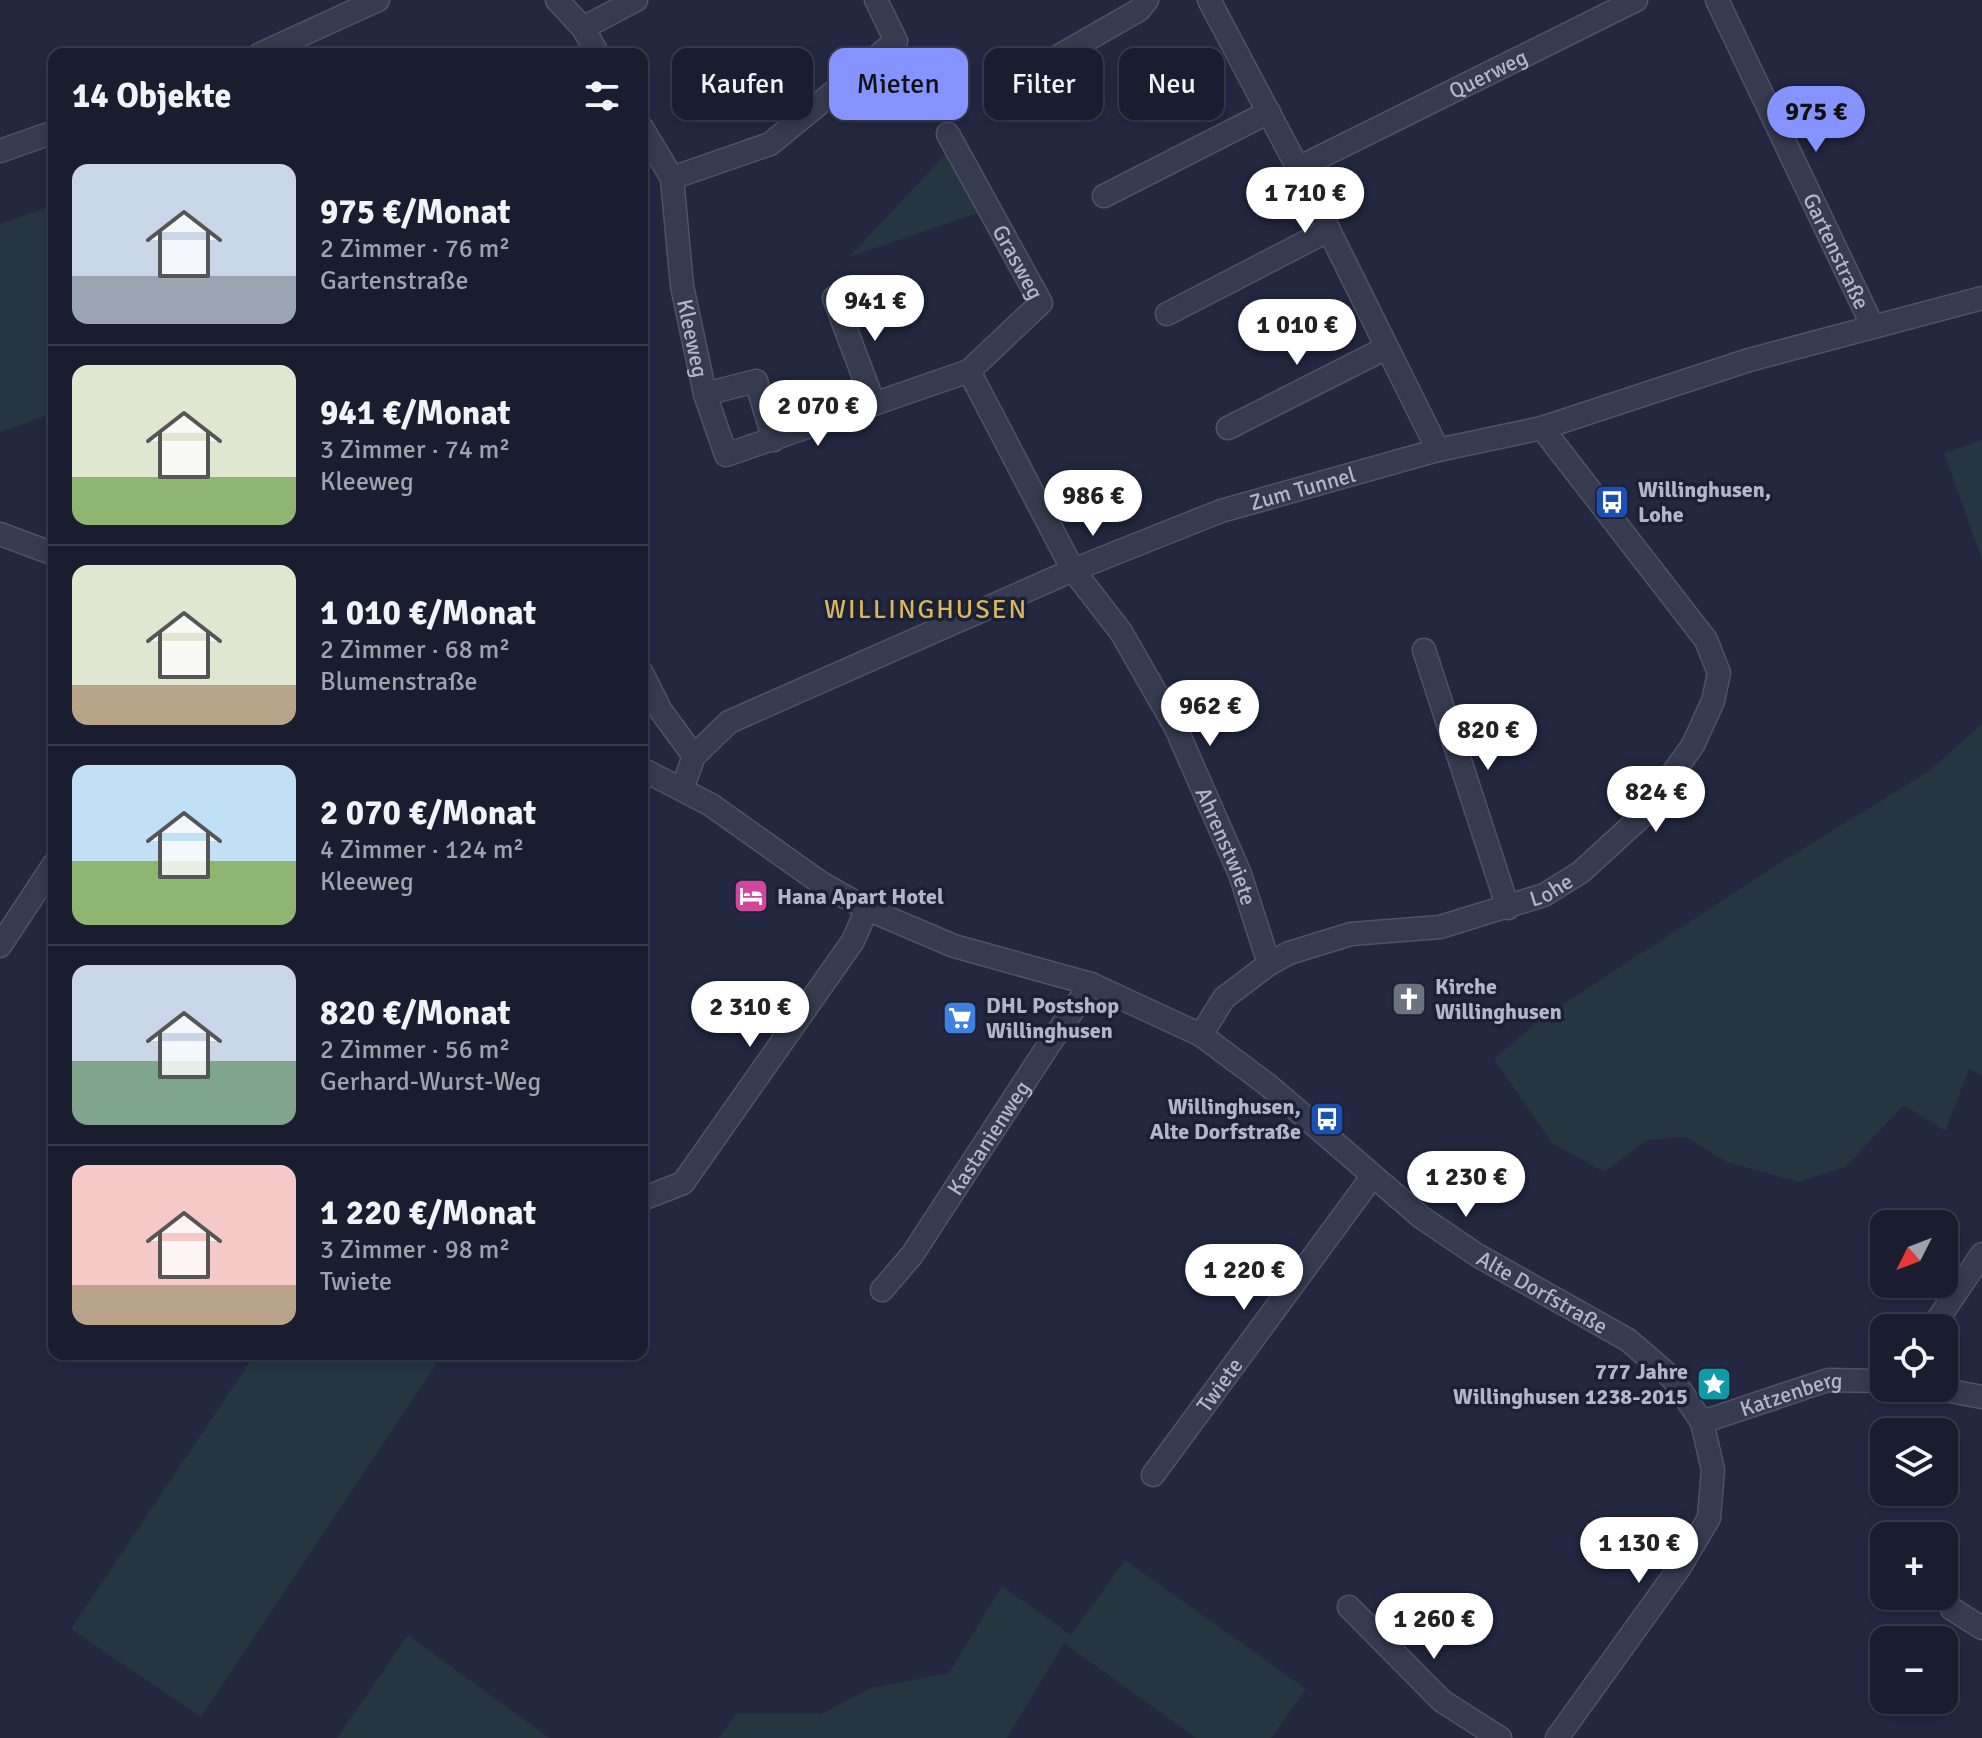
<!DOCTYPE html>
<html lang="de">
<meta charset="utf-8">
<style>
:root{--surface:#1a1d30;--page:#272a3c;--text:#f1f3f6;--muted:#9fa2ab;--line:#383b4c;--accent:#8493fe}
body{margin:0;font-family:Signika,sans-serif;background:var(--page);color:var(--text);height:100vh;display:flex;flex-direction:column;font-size:30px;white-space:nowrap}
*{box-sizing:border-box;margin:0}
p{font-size:26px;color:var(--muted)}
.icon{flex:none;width:44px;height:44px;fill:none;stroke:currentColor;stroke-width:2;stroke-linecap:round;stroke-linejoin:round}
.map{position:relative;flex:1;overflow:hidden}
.drawer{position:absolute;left:48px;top:48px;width:600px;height:1312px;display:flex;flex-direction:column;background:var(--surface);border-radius:16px;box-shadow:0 4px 12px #0003,0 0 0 2px var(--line)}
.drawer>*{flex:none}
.top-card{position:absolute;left:672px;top:48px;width:760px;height:72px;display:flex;gap:16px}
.needle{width:52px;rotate:228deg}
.tools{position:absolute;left:1870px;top:1210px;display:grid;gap:16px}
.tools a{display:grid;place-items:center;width:88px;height:88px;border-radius:16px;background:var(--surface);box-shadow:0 4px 12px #0003,0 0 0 2px var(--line);font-size:40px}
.price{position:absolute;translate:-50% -68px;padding:0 18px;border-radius:28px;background:#fff;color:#222;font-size:26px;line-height:52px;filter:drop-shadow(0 2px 4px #0008)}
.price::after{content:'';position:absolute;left:50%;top:48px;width:24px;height:18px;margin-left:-12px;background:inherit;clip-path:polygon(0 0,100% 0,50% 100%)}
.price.current{background:var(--accent);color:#111}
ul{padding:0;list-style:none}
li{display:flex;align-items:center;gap:24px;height:200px;padding:0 24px}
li+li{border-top:2px solid var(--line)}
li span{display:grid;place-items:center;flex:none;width:224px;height:160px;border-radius:16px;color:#555}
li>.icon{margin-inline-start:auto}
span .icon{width:96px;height:96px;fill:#fffc;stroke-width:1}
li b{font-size:34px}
h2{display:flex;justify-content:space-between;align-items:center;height:96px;padding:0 24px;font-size:34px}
.tag{padding:0 28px;border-radius:16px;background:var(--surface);box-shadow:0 4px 12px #0003,0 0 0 2px var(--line);font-size:28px;line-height:72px}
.tag.current{background:var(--accent);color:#111}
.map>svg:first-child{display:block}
.green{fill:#253641}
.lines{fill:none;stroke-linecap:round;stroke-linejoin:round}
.minor-casing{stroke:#4f5367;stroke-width:25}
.minor{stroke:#373b4f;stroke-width:22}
.labels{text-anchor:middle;stroke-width:7;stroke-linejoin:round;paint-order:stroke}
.street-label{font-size:22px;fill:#b3b6ca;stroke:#1c2034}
.poi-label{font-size:22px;font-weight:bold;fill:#b3b6ca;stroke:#1c2034;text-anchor:start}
.quarter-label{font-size:26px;letter-spacing:2px;fill:#dbb55d;stroke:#1c2034}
</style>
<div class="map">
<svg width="1982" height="1738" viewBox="0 0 1982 1738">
<rect width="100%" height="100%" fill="#232740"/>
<g class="green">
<polygon points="947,153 978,213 849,257"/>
<polygon points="54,205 54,413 0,432 0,224"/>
<polygon points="1982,440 1982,559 1944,453"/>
<polygon points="1982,724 1982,1076 1969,1069 1945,1131 1904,1105 1845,1167 1799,1182 1727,1162 1686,1137 1647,1140 1604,1172 1552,1143 1494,1059 1542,1018 1772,868 1929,771"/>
<polygon points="255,1354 443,1354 201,1717 71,1629"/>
<polygon points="1125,1560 1306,1689 1271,1738 1196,1738 1064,1643 1007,1738 719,1738 736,1714 821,1714 871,1688 949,1673 1002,1586 1071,1635"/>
<polygon points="408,1635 549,1738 337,1738"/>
</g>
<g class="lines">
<g class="minor-casing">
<g id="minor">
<polyline points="557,0 583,28"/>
<polyline points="1209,0 1298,168 1438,450"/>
<path id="s1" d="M1717,0L1873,327"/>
<polyline points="260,54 378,0"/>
<polyline points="598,54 583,28 636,0"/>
<polyline points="1019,79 1139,10 1147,0"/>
<path id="s2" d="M642,128L672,178L682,286L705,394"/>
<path id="s3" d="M948,134L1041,303L969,371"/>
<polyline points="0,151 54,132"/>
<path id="s4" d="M1298,168L1636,0"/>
<polyline points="672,178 770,144 896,41 876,0"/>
<polyline points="1104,196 1269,112"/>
<polyline points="834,298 874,404"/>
<polyline points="1167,314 1329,230"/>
<polyline points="1228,428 1386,348"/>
<path id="s5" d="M774,440L756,381L705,394L726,455L969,371L1073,570L1121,632L1176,728L1240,874L1269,964"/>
<polyline points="0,534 54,554"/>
<polyline points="1424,650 1508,908"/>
<polyline points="642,673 661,711 694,756"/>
<path id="s6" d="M642,769L711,805L821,883L867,909L954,946L1091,984L1201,1035L1268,1085L1421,1217L1477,1255L1628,1340L1672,1378L1702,1422L1713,1470L1709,1518L1680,1567L1557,1738"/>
<path id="s7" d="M682,789L694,756L729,722L1073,570L1221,511L1438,450L1542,428L1749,360L1982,298"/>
<polyline points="0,946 54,864"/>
<path id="s8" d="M1201,1035L1224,998L1269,964L1289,953L1351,934L1440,927L1544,895L1581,872L1642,816L1693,745L1713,701L1719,673L1706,640L1542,428"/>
<polyline points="642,1199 683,1183 853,941 867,909"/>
<path id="s9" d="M882,1290L912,1255L1050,1043L1091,984"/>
<polyline points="1932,1328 1982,1254"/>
<polyline points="1934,1388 1982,1397"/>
<path id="s10" d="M1702,1422L1828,1380L1884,1381"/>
<path id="s11" d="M1153,1475L1372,1177"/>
<polyline points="1349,1607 1442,1701 1500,1738"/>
<polyline points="1952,1609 1982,1628"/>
</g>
</g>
<use href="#minor" class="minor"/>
</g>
<defs>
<g id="bus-square" transform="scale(1.8)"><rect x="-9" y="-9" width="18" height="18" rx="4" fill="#1a4fb4" stroke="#1c2034"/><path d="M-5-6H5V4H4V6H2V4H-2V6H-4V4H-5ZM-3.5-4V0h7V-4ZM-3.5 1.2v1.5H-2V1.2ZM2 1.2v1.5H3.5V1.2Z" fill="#fff"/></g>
<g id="hotel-square" transform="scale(1.8)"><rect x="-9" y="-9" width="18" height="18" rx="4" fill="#d1479c" stroke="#1c2034"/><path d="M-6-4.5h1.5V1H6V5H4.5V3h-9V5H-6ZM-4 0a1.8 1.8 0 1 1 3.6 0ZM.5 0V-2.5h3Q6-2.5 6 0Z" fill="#fff"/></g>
<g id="church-square" transform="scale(1.8)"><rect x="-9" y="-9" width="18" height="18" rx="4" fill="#6b7280" stroke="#1c2034"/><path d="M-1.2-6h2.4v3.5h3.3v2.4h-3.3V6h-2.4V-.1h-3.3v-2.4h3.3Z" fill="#fff"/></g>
<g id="supermarket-square" transform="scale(1.8)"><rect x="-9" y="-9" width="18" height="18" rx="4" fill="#3f7fe0" stroke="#1c2034"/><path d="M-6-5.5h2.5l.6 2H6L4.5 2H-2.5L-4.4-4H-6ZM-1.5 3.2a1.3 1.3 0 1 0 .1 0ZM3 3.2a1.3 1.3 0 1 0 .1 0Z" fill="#fff"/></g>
<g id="sight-square" transform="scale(1.8)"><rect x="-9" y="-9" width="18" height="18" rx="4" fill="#0f9aa8" stroke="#1c2034"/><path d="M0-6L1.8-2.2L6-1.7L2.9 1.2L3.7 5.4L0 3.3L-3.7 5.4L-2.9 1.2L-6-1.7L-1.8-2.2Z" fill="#fff"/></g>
</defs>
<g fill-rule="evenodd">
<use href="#bus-square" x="1612" y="502"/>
<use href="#hotel-square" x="751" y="896"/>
<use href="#church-square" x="1409" y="999"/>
<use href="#supermarket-square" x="960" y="1018"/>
<use href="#bus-square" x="1327" y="1119"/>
<use href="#sight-square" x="1714" y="1384"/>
</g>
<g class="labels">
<g class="street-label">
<text dy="8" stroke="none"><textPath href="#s4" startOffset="212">Querweg</textPath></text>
<text dy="8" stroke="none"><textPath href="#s1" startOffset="278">Gartenstraße</textPath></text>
<text dy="8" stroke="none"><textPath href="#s3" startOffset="146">Grasweg</textPath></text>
<text dy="8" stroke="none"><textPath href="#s2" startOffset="220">Kleeweg</textPath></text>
<text dy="8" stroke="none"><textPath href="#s7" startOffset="704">Zum Tunnel</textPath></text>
<text dy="8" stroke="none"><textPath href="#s5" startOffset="978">Ahrenstwiete</textPath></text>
<text dy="8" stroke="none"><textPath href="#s8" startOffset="394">Lohe</textPath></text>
<text dy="8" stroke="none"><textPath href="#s9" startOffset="186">Kastanienweg</textPath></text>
<text dy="8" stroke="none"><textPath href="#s6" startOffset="1052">Alte Dorfstraße</textPath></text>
<text dy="8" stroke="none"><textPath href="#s11" startOffset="112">Twiete</textPath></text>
<text dy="8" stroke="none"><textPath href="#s10" startOffset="94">Katzenberg</textPath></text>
</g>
<g class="poi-label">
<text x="1638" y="497">Willinghusen,<tspan x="1638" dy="25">Lohe</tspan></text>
<text x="777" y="904">Hana Apart Hotel</text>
<text x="1435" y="994">Kirche<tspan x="1435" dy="25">Willinghusen</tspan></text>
<text x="986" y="1013">DHL Postshop<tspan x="986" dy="25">Willinghusen</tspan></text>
<text x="1301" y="1114" text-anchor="end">Willinghusen,<tspan x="1301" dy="25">Alte Dorfstraße</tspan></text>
<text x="1688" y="1379" text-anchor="end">777 Jahre<tspan x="1688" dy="25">Willinghusen 1238-2015</tspan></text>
</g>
<g class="quarter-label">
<text x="926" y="618">WILLINGHUSEN</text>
</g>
</g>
</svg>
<div class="tools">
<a><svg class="needle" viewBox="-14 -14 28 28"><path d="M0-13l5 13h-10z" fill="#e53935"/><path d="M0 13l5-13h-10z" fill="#9fa2ab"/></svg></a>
<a><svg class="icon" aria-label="locate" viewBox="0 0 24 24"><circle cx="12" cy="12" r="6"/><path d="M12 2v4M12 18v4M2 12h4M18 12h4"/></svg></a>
<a><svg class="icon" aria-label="layers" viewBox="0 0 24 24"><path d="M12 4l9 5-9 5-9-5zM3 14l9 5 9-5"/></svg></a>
<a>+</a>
<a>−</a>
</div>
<b class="price current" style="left:1816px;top:154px">975 €</b>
<b class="price" style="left:1305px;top:235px">1 710 €</b>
<b class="price" style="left:875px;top:343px">941 €</b>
<b class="price" style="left:1297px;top:367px">1 010 €</b>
<b class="price" style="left:818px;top:448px">2 070 €</b>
<b class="price" style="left:1093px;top:538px">986 €</b>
<b class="price" style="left:1210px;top:748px">962 €</b>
<b class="price" style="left:1488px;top:772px">820 €</b>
<b class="price" style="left:1656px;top:834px">824 €</b>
<b class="price" style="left:750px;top:1049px">2 310 €</b>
<b class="price" style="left:1466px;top:1219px">1 230 €</b>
<b class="price" style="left:1244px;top:1312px">1 220 €</b>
<b class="price" style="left:1639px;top:1585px">1 130 €</b>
<b class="price" style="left:1434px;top:1661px">1 260 €</b>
<div class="top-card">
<a class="tag">Kaufen</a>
<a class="tag current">Mieten</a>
<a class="tag">Filter</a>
<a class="tag">Neu</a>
</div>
<section class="drawer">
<h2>14 Objekte<svg class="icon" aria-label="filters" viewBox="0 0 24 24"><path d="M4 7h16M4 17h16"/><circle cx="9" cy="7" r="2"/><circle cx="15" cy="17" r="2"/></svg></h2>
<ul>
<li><span style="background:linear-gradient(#c9d6e8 70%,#9aa5b1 0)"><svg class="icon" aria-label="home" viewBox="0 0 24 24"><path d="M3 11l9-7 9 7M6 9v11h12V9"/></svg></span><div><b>975 €/Monat</b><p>2 Zimmer · 76 m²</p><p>Gartenstraße</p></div></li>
<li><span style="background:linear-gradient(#dfe7d0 70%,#8fb573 0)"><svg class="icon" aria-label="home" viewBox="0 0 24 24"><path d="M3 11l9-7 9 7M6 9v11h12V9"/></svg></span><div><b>941 €/Monat</b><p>3 Zimmer · 74 m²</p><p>Kleeweg</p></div></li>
<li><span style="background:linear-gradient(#dfe7d0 75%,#b9a48a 0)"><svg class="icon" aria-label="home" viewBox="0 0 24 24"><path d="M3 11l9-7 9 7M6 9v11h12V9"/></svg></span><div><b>1 010 €/Monat</b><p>2 Zimmer · 68 m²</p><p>Blumenstraße</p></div></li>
<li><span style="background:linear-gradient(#bfe0f5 60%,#8fb573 0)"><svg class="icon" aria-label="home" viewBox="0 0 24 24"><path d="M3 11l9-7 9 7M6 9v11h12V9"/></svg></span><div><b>2 070 €/Monat</b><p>4 Zimmer · 124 m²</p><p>Kleeweg</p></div></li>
<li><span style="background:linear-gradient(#c9d6e8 60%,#7fa58c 0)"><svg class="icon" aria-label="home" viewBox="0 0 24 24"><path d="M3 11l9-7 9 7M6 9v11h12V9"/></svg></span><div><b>820 €/Monat</b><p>2 Zimmer · 56 m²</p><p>Gerhard-Wurst-Weg</p></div></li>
<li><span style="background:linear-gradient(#f6c9c9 75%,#b9a48a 0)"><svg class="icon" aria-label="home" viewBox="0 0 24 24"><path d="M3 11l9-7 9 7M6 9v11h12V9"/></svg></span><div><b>1 220 €/Monat</b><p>3 Zimmer · 98 m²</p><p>Twiete</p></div></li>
</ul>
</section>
</div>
